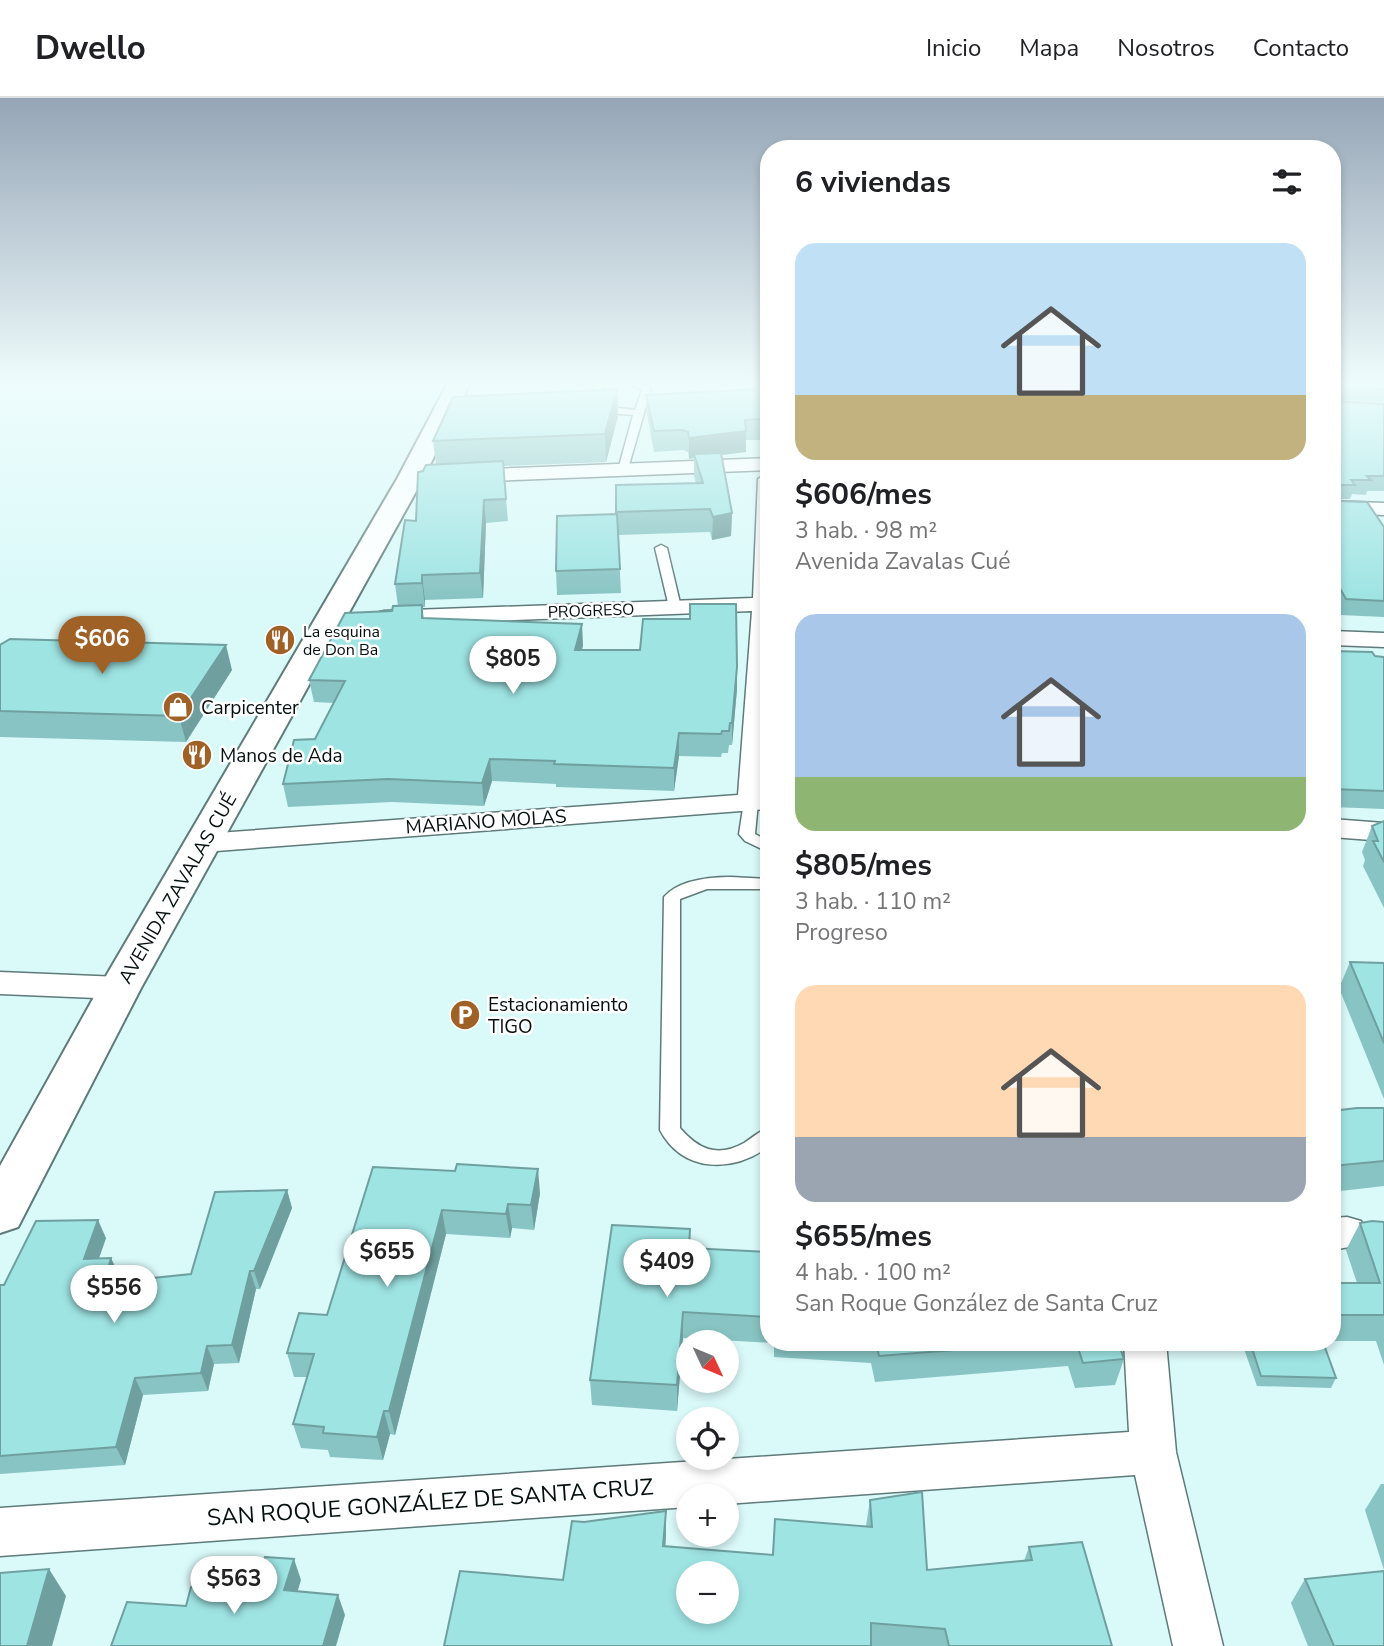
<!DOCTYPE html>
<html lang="es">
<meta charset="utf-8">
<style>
:root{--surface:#fff;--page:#f6f6f6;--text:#202124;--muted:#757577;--line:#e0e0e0;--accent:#9f6126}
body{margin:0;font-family:"Nunito Sans",sans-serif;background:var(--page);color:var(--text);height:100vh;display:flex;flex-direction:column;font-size:26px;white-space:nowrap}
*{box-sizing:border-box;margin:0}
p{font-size:23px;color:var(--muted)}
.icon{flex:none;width:38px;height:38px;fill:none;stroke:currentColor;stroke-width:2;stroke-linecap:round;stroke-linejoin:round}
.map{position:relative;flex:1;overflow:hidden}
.details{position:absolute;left:760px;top:42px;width:581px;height:1211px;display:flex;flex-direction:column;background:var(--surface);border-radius:28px;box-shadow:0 4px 10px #0003}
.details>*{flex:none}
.needle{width:46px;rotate:134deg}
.tools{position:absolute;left:676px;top:1232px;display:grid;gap:14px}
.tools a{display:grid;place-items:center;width:63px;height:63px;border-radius:50%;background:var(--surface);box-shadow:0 4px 10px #0003;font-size:35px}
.price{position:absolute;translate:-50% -60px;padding:0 16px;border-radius:24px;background:#fff;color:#222;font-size:23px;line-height:46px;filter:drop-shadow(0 2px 4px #0008)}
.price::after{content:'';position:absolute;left:50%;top:42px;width:21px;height:16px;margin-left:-10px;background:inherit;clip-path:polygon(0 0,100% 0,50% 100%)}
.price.on{background:var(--accent);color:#fff}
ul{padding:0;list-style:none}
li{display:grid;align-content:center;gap:14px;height:371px;padding:0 35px}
li span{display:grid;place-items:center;height:217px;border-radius:21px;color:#555}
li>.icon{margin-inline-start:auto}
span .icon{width:126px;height:126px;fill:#fffc;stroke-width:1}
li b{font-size:30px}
h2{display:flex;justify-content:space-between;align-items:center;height:84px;padding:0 35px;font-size:30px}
header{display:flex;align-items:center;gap:42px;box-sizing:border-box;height:98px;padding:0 35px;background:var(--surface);border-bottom:2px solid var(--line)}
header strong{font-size:33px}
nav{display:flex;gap:38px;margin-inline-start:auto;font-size:24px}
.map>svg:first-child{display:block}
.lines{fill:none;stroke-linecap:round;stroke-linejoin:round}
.lane-casing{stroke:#5e7a79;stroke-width:3}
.street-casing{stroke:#5e7a79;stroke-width:3}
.secondary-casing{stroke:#5e7a79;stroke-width:4}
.lane{fill:#fff;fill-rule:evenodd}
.street{fill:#fff;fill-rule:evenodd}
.secondary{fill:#fff;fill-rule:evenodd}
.wall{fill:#88c4c3}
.shaded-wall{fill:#6fa09f}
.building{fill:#9ee4e3;stroke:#6fa09f;stroke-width:2;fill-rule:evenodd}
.labels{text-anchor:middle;stroke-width:5;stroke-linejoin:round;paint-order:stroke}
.far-street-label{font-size:16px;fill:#050f0f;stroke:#fff}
.far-poi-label{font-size:16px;fill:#050f0f;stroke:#fff;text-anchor:start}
.poi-label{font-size:19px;fill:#050f0f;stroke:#fff;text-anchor:start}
.street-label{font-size:19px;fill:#050f0f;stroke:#fff}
.near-street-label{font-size:23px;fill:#050f0f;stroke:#fff}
</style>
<header>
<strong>Dwello</strong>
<nav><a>Inicio</a><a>Mapa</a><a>Nosotros</a><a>Contacto</a></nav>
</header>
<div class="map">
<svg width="1384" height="1548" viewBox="0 0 1384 1548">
<rect width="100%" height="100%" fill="#daf9f9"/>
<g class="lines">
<g class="lane-casing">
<g id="lane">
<path d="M598,283H608L596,301L609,309L635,312L642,292L626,283H638L651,291L627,374L618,372L633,317C615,316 598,315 586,301Z"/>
<polygon points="661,447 667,450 681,509 675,513 669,509 655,450"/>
<polygon points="751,700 758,704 755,736 768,743 768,754 745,743 739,736 744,704"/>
<path d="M731,779L768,781V791H707L680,801V1030C698,1051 717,1060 744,1045C752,1040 759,1033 768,1030V1049C732,1075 683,1075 660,1032L664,799C679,782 709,779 731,779Z"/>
</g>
</g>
<g class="street-casing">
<g id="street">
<polygon points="768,360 768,372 464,384 454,378 464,372"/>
<polygon points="768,375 768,641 765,695 768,695 768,711 203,754 193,751 189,745 193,739 203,736 738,697 752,513 384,527 376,525 372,520 376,515 384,513 753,500 758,381"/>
<polygon points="1332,403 1384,405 1384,417 1332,415"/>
<polygon points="1332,533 1384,535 1384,549 1332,547"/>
<polygon points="1332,721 1384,725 1384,743 1332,739"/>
<polygon points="0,874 120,879 132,882 136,890 132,898 120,901 0,896"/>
<polygon points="1347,1119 1361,1123 1367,1135 1361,1147 1332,1152 1332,1120"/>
<polygon points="1124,1244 1166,1244 1176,1354 1223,1548 1173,1548 1135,1377 726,1406 726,1398 688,1398 688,1409 0,1458 0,1410 1129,1334"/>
</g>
</g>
<g class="secondary-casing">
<polygon id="secondary" points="449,283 471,283 423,381 141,890 18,1129 0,1135 0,1068 99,890 397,381"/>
</g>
<use href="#lane" class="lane"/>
<use href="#street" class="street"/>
<use href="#secondary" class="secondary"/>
</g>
<g class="wall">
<polygon points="754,283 768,283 768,342 746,342 746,354 721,357 732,415 731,438 712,442 710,434 618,437 621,495 557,497 556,473 616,416 616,387 696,385 694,378 694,360 689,361 688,354 683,352 654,354 647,317 646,297 754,291"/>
<polygon points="1332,283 1384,283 1384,304 1334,302 1334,303 1384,306 1384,393 1367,393 1366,397 1352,396 1350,401 1335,401 1384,429 1384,519 1341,517 1332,500"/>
<polygon points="617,291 618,318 606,364 503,368 508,423 486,425 483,500 425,502 425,509 422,509 424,520 583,547 582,552 737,569 737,591 732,647 729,647 728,655 722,655 721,659 679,658 674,693 556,689 556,686 492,683 484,708 392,704 288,709 283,686 315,641 334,605 314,604 309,582 398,508 395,486 416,423 423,373 436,366 433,343"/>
<polygon points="0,547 232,572 186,644 0,639"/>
<polygon points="1332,553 1384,559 1384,711 1332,709"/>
<polygon points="1384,723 1384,810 1363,768 1365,762 1362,754 1372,728"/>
<polygon points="1350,864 1384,865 1384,1001 1339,890"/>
<polygon points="1384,1010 1384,1088 1332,1094 1332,1013"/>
<polygon points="373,1069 540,1095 534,1132 512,1130 510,1140 446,1136 395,1337 390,1336 383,1362 330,1359 328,1352 301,1350 293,1326 307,1279 294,1279 287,1255 327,1217"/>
<polygon points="287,1092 292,1110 260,1191 256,1191 239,1265 214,1266 208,1293 143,1297 125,1367 0,1376 0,1187 4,1187 106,1140 99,1160 111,1160 119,1178 117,1183 191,1176"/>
<polygon points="1384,1124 1384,1267 1376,1243 1332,1243 1332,1185 1357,1185 1346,1152 1360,1125"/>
<polygon points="690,1150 768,1166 768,1244 1118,1244 1124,1261 1115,1287 1075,1290 1068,1268 875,1284 871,1265 774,1259 774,1245 683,1240 677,1313 592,1307 590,1282"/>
<polygon points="1245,1244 1323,1244 1336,1280 1331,1290 1257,1288 1243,1248"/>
<polygon points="1381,1386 1384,1386 1384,1472 1365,1412"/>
<polygon points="870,1402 927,1472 1024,1463 1029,1449 1112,1548 444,1548 563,1482 666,1437 665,1448 772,1457 775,1421 866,1428"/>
<polygon points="1305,1481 1384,1548 1308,1548 1291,1505"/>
</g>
<g class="shaded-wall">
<polygon points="617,291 618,318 606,364 605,336"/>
<polygon points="746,333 746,354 695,360 694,356 694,360 689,361 689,340"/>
<polygon points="484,402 486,425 483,500 480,475"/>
<polygon points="732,415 731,438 712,442 713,419"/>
<polygon points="422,477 425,502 425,509 422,485"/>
<polygon points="582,526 583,547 576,574 575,552"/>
<polygon points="226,547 232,572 186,644 179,618"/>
<polygon points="737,569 737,591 732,647 732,625"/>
<polygon points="679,635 679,658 674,693 674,670"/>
<polygon points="490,661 492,683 484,708 482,685"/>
<polygon points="538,1071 540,1095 534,1132 531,1107"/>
<polygon points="287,1092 292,1110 260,1191 254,1173"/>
<polygon points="508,1106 512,1130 510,1140 506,1116"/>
<polygon points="442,1112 446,1136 395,1337 389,1313"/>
<polygon points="98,1122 106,1140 92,1180 84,1161"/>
<polygon points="111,1160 119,1178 116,1186 105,1182"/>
<polygon points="250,1173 256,1191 239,1265 232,1247"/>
<polygon points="683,1214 683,1240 677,1313 677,1287"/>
<polygon points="207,1248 214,1266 208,1293 201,1275"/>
<polygon points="135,1280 143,1297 125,1367 116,1349"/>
<polygon points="384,1313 390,1336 383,1362 377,1339"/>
<polygon points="666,1413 666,1437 664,1472 663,1448"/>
<polygon points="294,1461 301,1482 292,1512 284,1492"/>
<polygon points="49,1471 66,1498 52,1548 27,1548"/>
<polygon points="338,1497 345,1517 336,1548 323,1548"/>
</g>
<g class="building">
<polygon points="755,283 768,283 768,321 745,322 746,333 689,340 688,334 683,332 654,333 646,297 755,291"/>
<polygon points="1332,283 1384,283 1384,291 1336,289 1333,292 1334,303 1384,306 1384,378 1367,378 1371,382 1351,382 1355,387 1335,387 1334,400 1336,403 1367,404 1384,429 1384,503 1346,501 1332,476"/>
<polygon points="617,291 605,336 433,343 453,299"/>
<polygon points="721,355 732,415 713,419 710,411 616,414 616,387 703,385 694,356"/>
<polygon points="503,363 506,401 484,402 480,475 422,477 422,485 395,486 405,422 416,423 418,374 423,373 426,367"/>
<polygon points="617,416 620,471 556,473 557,418"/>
<polygon points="690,506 736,506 737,569 732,625 730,625 729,633 722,633 721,636 679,635 674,670 554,666 555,663 490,661 482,685 388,681 283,686 294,642 315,641 345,583 309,582 345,515 392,513 393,508 422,507 422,520 582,526 575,552 640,552 643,521 690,521"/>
<polygon points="10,541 226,547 179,618 0,613 0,547"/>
<polygon points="1332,553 1372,554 1375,558 1384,559 1384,693 1332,691"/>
<polygon points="1384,723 1384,764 1373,743 1378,743 1372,728"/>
<polygon points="1350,864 1384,865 1384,945"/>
<polygon points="1357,1010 1384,1010 1384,1063 1332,1068 1332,1013"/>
<polygon points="457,1066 538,1071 531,1107 508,1106 506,1116 442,1112 389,1313 384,1313 377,1339 323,1335 324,1329 293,1326 314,1256 287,1255 299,1215 327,1217 373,1069 455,1073"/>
<polygon points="287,1092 254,1173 250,1173 232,1247 207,1248 201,1275 135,1280 116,1349 0,1358 0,1187 4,1187 36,1123 98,1122 84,1161 111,1160 105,1182 114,1181 113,1184 191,1176 215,1094"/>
<polygon points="1372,1123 1384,1124 1384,1217 1332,1217 1332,1185 1380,1185 1360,1125"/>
<polygon points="612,1127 690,1131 689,1150 767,1154 766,1166 768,1166 768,1219 683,1214 677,1287 590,1282"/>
<polygon points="876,1244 1054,1244 879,1258"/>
<polygon points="1076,1244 1118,1244 1124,1261 1083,1265"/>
<polygon points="1250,1244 1323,1244 1336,1280 1261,1278"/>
<path d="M922,1394L927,1472L1032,1462L1029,1449L1082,1444L1112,1548H949L945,1531L871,1525V1548H444L460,1473L563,1482L572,1423L584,1424L666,1413L663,1448L773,1457L775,1421L872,1429L870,1402ZM688,1475H726V1514H688Z"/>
<polygon points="265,1459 294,1461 284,1492 338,1497 323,1548 111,1548 127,1504 186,1508 191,1489 253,1493"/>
<polygon points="49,1471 27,1548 0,1548 0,1475"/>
<polygon points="1384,1473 1384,1548 1334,1548 1305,1481"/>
</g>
<linearGradient id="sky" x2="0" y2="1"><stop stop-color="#95a5b6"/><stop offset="0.57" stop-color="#eefcfc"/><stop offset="1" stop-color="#eefcfc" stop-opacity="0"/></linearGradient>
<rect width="1384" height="500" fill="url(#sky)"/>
<defs>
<g id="restaurant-disc" transform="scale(1.575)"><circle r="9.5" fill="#9f6126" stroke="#fff"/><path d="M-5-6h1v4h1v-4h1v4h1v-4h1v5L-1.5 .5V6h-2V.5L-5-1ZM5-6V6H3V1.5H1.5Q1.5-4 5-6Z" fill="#fff"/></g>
<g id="shop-disc" transform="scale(1.575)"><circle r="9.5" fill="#9f6126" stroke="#fff"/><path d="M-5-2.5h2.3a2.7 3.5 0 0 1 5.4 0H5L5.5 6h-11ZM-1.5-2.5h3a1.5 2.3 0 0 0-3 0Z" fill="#fff"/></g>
<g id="parking-disc" transform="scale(1.575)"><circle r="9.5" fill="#9f6126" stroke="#fff"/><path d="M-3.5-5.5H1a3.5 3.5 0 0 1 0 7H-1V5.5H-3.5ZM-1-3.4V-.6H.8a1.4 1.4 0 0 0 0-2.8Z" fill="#fff"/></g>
</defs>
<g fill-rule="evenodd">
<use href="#restaurant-disc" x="280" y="542"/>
<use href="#shop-disc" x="178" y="609"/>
<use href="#restaurant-disc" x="197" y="657"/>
<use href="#parking-disc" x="465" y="917"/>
</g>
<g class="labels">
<g class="far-street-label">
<text transform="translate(591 512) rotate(-2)" y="6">PROGRESO</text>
</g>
<g class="far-poi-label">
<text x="303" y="539">La esquina<tspan x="303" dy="18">de Don Ba</tspan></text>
</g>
<g class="poi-label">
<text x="201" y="616">Carpicenter</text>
<text x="220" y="664">Manos de Ada</text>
<text x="488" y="913">Estacionamiento<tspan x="488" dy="22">TIGO</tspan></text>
</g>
<g class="street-label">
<text transform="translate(486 723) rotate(-4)" y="7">MARIANO MOLAS</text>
<text transform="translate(177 790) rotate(-60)" y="7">AVENIDA ZAVALAS CUÉ</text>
</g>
<g class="near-street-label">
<text transform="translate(430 1404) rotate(-4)" y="8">SAN ROQUE GONZÁLEZ DE SANTA CRUZ</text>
</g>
</g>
</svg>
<div class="tools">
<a><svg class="needle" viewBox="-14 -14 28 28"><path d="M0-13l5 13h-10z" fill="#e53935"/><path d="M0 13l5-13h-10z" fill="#757577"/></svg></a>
<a><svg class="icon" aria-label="locate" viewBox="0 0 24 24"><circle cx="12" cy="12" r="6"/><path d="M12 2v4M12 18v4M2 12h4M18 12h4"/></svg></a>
<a>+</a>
<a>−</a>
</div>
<b class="price on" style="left:102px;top:578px">$606</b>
<b class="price" style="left:513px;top:598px">$805</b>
<b class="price" style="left:387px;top:1191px">$655</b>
<b class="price" style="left:667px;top:1201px">$409</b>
<b class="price" style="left:114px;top:1227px">$556</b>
<b class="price" style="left:234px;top:1518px">$563</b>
<section class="details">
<h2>6 viviendas<svg class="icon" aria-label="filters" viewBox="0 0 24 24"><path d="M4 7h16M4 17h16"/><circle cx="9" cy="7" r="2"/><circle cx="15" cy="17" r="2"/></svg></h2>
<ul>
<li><span style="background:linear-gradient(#bfe0f5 70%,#c2b280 0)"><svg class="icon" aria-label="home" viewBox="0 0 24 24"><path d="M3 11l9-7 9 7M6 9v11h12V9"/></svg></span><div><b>$606/mes</b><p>3 hab. · 98 m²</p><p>Avenida Zavalas Cué</p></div></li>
<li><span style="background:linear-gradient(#a9c7e8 75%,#8fb573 0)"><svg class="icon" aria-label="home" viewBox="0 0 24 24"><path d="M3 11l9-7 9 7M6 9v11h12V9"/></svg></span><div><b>$805/mes</b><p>3 hab. · 110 m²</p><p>Progreso</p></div></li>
<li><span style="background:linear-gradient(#ffd9b3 70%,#9aa5b1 0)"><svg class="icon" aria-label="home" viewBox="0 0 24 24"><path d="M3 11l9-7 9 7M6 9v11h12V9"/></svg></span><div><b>$655/mes</b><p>4 hab. · 100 m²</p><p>San Roque González de Santa Cruz</p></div></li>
</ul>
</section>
</div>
